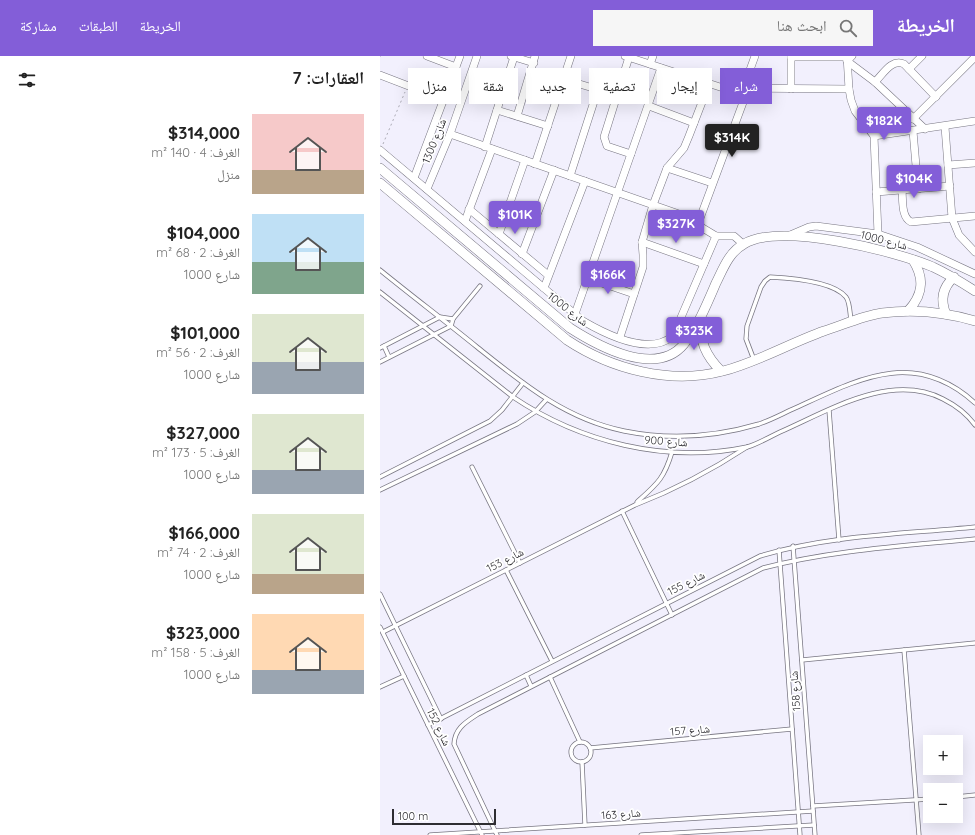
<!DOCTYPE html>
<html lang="ar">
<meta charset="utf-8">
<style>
:root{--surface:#fff;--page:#f6f6f6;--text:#222;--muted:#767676;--accent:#835ed8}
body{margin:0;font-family:Quicksand,"Noto Naskh Arabic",sans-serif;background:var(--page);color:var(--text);direction:rtl;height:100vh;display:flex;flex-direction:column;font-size:15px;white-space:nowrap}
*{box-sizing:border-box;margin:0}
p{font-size:13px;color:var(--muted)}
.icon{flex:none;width:22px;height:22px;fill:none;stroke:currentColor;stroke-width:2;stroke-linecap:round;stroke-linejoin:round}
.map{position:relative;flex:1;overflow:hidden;direction:ltr}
.side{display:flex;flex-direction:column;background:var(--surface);width:380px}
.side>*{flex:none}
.banner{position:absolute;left:12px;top:12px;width:380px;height:36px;direction:rtl;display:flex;gap:8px}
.buttons{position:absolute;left:543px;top:679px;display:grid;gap:8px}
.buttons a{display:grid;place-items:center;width:40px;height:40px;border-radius:0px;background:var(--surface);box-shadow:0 4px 16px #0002;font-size:20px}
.scale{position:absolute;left:12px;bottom:10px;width:104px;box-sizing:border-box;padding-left:4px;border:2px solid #2e2d32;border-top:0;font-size:11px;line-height:14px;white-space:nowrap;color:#2e2d32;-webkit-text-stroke:3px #fff;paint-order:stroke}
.price{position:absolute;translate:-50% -34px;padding:0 9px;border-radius:4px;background:var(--accent);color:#fff;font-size:13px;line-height:26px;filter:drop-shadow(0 1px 2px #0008)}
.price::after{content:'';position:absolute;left:50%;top:24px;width:12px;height:9px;margin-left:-6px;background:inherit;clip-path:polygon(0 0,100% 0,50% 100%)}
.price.active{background:#222;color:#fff}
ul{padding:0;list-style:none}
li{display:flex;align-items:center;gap:12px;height:100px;padding:0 16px}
li span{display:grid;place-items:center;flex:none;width:112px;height:80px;border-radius:0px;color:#555}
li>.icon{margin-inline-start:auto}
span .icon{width:48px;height:48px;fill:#fffc;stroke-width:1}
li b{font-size:17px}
h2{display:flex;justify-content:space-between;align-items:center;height:48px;padding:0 16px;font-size:17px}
.tag{padding:0 14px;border-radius:0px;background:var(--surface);box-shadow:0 4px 16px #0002;font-size:14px;line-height:36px}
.tag.active{background:var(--accent);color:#fff}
header{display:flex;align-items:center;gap:24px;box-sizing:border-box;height:56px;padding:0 20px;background:var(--accent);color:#fff}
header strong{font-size:19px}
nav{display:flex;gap:22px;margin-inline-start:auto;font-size:14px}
.search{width:280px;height:36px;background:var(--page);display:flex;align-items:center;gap:10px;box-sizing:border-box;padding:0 14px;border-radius:0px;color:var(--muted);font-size:15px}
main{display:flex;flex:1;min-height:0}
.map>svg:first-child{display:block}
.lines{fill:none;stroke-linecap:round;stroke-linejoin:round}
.service-casing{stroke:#787682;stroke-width:5}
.minor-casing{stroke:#787682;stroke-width:8}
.tertiary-casing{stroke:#787682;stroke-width:10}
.path{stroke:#adacb6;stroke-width:1;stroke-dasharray:2 3;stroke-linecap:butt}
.service{stroke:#fff;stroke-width:3.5}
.minor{stroke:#fff;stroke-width:7}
.tertiary{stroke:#fff;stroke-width:9}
.labels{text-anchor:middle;stroke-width:3.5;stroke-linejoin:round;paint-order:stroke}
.street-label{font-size:11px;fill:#2e2d32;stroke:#fff}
</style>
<header>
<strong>الخريطة</strong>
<div class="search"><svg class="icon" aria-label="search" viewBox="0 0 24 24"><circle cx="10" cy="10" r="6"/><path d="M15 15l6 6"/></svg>ابحث هنا</div>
<nav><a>الخريطة</a><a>الطبقات</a><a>مشاركة</a></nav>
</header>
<main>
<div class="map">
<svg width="595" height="779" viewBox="0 0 595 779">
<rect width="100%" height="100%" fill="#f2f0fd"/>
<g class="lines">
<g class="service-casing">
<g id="service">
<path d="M0,214C32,240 65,265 97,291C142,327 185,363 244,375C289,384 335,381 379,368C391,364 402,358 413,353C477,324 533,291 595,347"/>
<path d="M0,236L133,341C200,386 286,408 367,391C378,388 389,381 400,376C448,355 510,316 563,343C575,349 587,358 595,369"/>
<polyline points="4,290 9,301"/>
<polyline points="0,292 60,261 73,263"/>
<path d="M374,304L366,283L367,270L381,231L385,225L390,221C410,222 453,225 466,241C470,246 470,258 471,265"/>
<polyline points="0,306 71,270 73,263 100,230"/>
<polyline points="449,354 459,484"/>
<polyline points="92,411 140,507"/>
<polyline points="0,421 110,365 122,354 143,327"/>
<polyline points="0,434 137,368 155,356 166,344"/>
<path d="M257,446C277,428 284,423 292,396"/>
<polyline points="242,455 292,559"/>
<polyline points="413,490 435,779"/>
<polyline points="399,494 420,779"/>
<polyline points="126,514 172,605"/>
<polyline points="0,538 61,663"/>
<polyline points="0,571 102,779"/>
<path d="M3,576L255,449C294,434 332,414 367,391"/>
<polyline points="524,594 539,779"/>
<polyline points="422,604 595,587"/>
<polyline points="146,619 151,630"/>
<polyline points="170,621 200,686"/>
<polyline points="0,631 24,620"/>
<path d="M48,669L380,500C449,479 524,478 595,471"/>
<circle cx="201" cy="696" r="10"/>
<polyline points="210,692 412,673"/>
<polyline points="202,706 205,769"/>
<polyline points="576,741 595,739"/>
<polyline points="433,750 550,743"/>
<polyline points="50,779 433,755"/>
<path d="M117,779L74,688C75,672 86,666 98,658L383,512C452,494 524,490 595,483"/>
<polyline points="261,779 434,769"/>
</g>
</g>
<g class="minor-casing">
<g id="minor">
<polyline points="47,0 76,11"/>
<polyline points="131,0 154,7"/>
<polyline points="245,0 343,32 469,33"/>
<polyline points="467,0 469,33 471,44 475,55 494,80 498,178"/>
<polyline points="472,0 467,5 495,26 545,73"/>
<polyline points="249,1 224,81 227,90 251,98"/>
<polyline points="411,1 467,1"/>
<polyline points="270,8 273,0"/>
<polyline points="529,13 542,0"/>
<polyline points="0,19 65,44"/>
<polyline points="183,23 236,39"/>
<path d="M495,26C503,18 512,2 524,8L556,41"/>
<polyline points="363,33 375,0"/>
<polyline points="411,33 411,0"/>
<polyline points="269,50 314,67"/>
<polyline points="117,54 168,70"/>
<polyline points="137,60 155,0"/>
<polyline points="533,63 595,1"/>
<polyline points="565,71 572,162 579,179 595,196"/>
<polyline points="533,75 538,133"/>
<polyline points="70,78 319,165"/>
<polyline points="494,80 595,65"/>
<polyline points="105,91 134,1"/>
<path d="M0,94L203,265C227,279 269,300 293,280L336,180"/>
<polyline points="155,108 191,0"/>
<polyline points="568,109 595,107"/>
<polyline points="287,112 332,127"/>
<polyline points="190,120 218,33"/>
<polyline points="34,122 80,0"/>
<polyline points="47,133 70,78 97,0"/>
<path d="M522,134C523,144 521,161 531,166L595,160"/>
<polyline points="496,136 570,130"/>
<polyline points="89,153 168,219"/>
<polyline points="85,165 112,93"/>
<polyline points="119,178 145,104"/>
<polyline points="408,180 429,171 436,170 498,178 537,191 595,218"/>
<polyline points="262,186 324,208"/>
<polyline points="363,188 354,180 336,180 321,171 319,165 368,33"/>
<polyline points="142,198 174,114"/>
<polyline points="207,222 254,238"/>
<polyline points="164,232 205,125"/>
<polyline points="195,258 281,12"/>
<polyline points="240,281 263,211 263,199 262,186 273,149 287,112 304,92 309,80 329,28"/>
</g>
</g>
<g class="tertiary-casing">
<g id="tertiary">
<path d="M0,112L190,272C218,290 276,322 304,288C318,270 327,248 336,227C343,213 349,196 364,188C400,166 516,195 553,211C568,218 581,226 595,235"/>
<path d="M0,127L187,284C231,313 290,329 343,315C378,306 410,287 444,275C463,269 482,260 502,257C534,253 565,256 595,265"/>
<path d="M528,255C543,239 545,223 533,204"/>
<path d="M566,258C560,244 562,232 574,221"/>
<path d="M321,264C319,285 326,300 341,315"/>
</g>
</g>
<g class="path">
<polyline points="0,1 0,0"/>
<polyline points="3,88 25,36"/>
</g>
<use href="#service" class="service"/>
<use href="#minor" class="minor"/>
<use href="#tertiary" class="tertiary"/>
</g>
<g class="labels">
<g class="street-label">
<text transform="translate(54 85) rotate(-68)" y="4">شارع 1300</text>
<text transform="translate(504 184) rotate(14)" y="4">شارع 1000</text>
<text transform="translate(188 253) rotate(38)" y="4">شارع 1000</text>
<text transform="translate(286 385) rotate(4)" y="4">شارع 900</text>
<text transform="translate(125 504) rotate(-27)" y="4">شارع 153</text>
<text transform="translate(306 527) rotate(-27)" y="4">شارع 155</text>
<text transform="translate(415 635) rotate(-94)" y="4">شارع 158</text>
<text transform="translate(59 671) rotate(64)" y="4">شارع 152</text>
<text transform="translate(310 674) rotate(-5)" y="4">شارع 157</text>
<text transform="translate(241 758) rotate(-4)" y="4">شارع 163</text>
</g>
</g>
</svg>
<div class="buttons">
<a>+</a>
<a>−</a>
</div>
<div class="scale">100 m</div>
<b class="price" style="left:504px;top:85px">$182K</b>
<b class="price active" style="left:352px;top:102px">$314K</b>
<b class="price" style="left:534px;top:143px">$104K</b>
<b class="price" style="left:135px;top:179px">$101K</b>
<b class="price" style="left:296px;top:188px">$327K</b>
<b class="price" style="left:228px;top:239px">$166K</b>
<b class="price" style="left:314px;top:295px">$323K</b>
<div class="banner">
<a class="tag active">شراء</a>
<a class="tag">إيجار</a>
<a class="tag">تصفية</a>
<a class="tag">جديد</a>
<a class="tag">شقة</a>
<a class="tag">منزل</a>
</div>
</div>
<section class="side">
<h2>العقارات: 7<svg class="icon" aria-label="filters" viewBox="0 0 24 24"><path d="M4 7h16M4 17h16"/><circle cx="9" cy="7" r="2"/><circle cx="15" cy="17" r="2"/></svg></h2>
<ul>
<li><span style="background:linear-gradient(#f6c9c9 70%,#b9a48a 0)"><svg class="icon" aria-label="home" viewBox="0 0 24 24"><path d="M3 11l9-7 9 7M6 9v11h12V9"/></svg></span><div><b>$314,000</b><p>الغرف: 4 · 140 m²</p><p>منزل</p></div></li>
<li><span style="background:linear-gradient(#bfe0f5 60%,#7fa58c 0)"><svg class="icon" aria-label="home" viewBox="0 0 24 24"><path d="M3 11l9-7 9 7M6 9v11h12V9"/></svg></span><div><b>$104,000</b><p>الغرف: 2 · 68 m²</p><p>شارع 1000</p></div></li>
<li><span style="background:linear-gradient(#dfe7d0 60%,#9aa5b1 0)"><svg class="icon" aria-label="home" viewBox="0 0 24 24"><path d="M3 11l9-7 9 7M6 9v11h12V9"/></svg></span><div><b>$101,000</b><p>الغرف: 2 · 56 m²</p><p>شارع 1000</p></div></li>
<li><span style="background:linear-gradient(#dfe7d0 70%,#9aa5b1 0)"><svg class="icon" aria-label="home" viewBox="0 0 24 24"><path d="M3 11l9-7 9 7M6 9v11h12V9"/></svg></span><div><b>$327,000</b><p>الغرف: 5 · 173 m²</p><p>شارع 1000</p></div></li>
<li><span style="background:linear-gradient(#dfe7d0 75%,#b9a48a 0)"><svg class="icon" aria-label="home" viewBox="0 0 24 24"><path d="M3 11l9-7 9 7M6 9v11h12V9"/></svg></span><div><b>$166,000</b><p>الغرف: 2 · 74 m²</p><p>شارع 1000</p></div></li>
<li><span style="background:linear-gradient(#ffd9b3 70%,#9aa5b1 0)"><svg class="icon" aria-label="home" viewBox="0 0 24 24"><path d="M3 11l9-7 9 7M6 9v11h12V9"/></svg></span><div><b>$323,000</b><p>الغرف: 5 · 158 m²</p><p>شارع 1000</p></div></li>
</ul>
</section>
</main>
